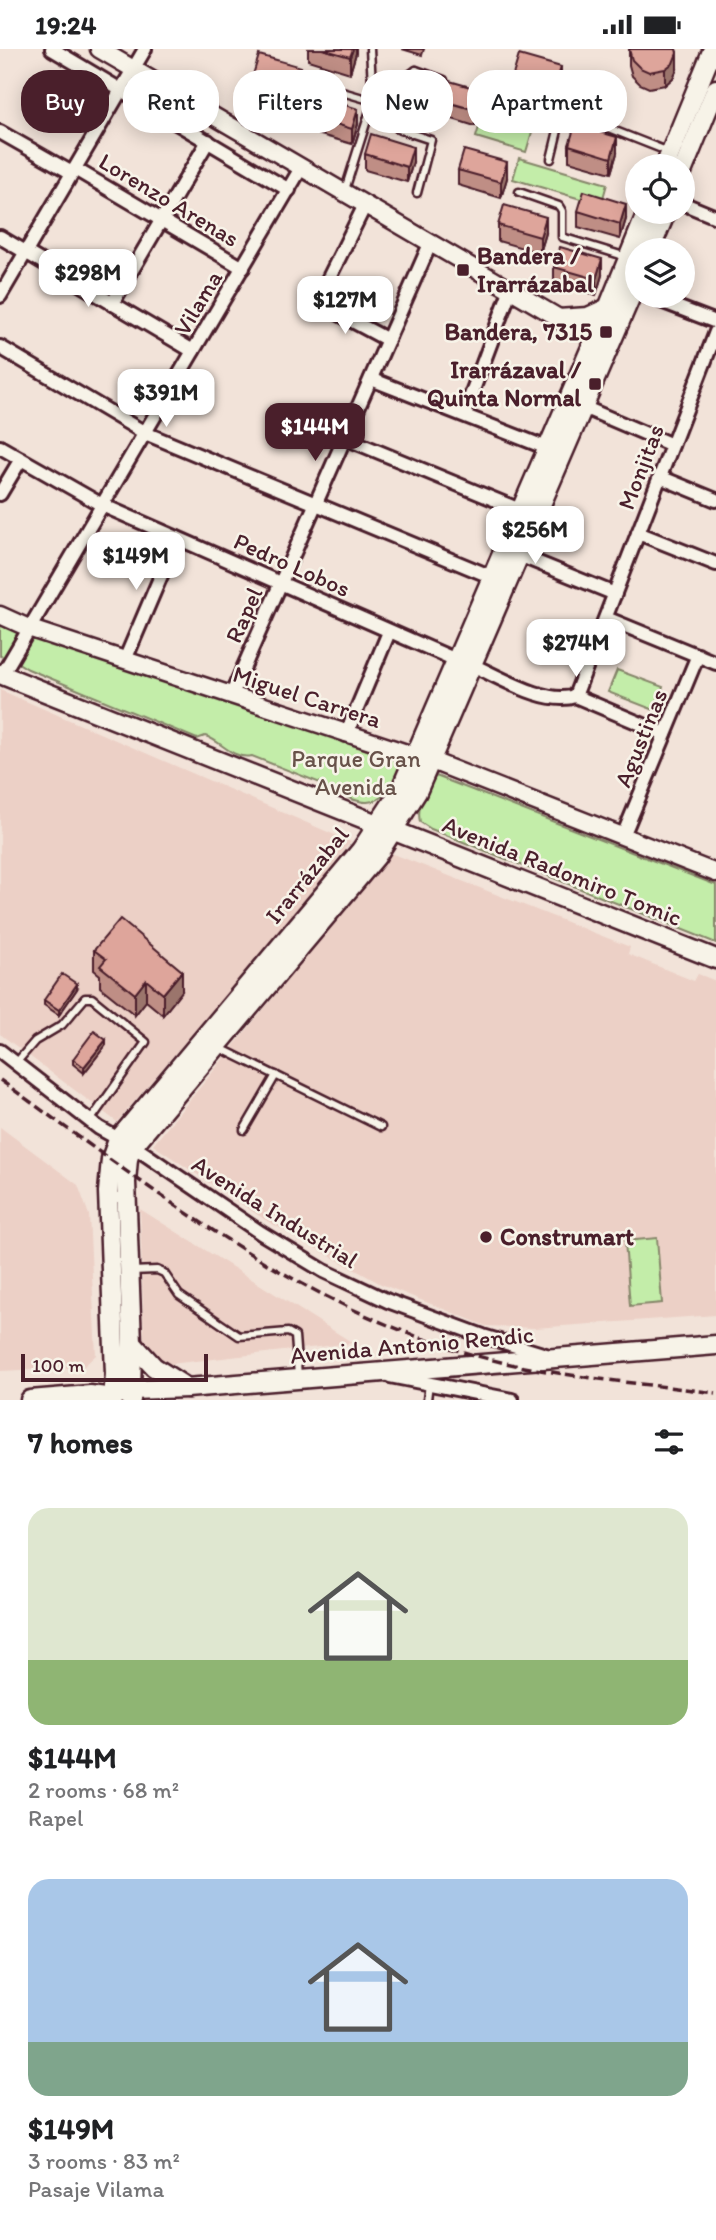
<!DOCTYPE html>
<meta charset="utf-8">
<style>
:root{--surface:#fff;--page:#f6f6f6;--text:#202124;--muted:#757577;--accent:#4a1f2b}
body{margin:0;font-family:Itim,sans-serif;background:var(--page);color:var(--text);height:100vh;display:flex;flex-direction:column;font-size:26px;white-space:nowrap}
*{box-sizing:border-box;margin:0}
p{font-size:23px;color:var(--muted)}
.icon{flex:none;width:38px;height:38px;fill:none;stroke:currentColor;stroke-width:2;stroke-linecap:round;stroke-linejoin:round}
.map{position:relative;height:1351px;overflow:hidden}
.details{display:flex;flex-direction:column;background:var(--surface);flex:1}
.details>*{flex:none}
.guide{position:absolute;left:21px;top:21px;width:676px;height:63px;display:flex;gap:14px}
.fabs{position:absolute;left:625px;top:105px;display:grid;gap:14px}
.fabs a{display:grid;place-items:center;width:70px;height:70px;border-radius:50%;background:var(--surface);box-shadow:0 4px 18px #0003;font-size:35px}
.scale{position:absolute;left:21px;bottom:18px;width:187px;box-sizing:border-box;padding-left:7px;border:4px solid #4a1f2b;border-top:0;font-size:19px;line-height:24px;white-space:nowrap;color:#4a1f2b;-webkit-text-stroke:5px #f7f3e8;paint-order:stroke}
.price{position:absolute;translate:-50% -60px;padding:0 16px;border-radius:14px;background:#fff;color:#222;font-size:23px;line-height:46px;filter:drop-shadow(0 2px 4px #0008)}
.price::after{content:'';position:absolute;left:50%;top:42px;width:21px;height:16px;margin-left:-10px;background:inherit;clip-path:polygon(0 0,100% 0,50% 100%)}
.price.active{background:var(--accent);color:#fff}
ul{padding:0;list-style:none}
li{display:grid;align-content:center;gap:14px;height:371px;padding:0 28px}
li span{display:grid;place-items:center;height:217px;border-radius:21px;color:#555}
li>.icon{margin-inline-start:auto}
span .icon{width:126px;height:126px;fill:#fffc;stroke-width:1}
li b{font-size:30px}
h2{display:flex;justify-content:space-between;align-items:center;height:84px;padding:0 28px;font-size:30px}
.chip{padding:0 24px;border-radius:28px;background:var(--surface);box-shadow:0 4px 18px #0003;font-size:24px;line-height:63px}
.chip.active{background:var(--accent);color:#fff}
.status{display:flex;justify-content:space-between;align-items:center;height:49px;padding:0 35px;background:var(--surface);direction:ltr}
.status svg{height:19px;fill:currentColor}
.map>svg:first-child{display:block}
.built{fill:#ecd0c6}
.park{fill:#c3eda9;stroke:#86866a;stroke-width:2}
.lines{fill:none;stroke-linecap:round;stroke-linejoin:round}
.service-casing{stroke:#4a1f2b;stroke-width:11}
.minor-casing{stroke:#4a1f2b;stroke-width:18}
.tertiary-casing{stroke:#4a1f2b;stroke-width:21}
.secondary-casing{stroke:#4a1f2b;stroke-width:23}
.service{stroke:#f7f3e8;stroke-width:6}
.minor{stroke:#f7f3e8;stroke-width:12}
.tertiary{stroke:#f7f3e8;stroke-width:16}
.secondary{stroke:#f7f3e8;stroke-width:18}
.rail{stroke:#4a1f2b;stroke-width:3.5;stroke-dasharray:10 5;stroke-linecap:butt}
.wall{fill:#bf8e85;stroke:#4a1f2b;stroke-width:2}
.shaded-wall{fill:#9b746c;stroke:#4a1f2b;stroke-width:2}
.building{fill:#dea59b;stroke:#4a1f2b;stroke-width:2}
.poi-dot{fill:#4a1f2b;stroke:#f7f3e8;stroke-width:2.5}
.labels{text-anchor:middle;stroke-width:5;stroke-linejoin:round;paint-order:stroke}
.street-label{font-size:24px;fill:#4a1f2b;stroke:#f7f3e8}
.poi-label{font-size:24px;font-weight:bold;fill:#4a1f2b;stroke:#f7f3e8;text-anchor:start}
.park-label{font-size:24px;fill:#68524a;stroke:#f7f3e8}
</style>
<div class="status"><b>19:24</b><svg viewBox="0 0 49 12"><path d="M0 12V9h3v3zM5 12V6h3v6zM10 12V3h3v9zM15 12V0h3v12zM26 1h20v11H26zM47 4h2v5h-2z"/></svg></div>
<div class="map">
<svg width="716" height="1351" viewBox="0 0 716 1351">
<rect width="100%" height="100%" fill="#f2e3d9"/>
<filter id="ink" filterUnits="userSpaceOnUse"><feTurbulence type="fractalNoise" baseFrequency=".0143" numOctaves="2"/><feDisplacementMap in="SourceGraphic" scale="14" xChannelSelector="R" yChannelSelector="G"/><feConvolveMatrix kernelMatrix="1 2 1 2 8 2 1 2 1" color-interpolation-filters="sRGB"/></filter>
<g filter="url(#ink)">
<g class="built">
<polygon points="0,641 351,793 295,863 117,1073 0,985"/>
<polygon points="391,804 630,898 628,905 694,932 698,925 716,932 716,1266 535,1279 486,1277 381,1235 267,1172 153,1096"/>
<polygon points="0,1078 78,1136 89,1166 96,1306 83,1318 0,1322"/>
<polygon points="140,1160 353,1294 161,1316 147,1300 144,1292"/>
</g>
<g class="park">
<polygon points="490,41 540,56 526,103 476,88"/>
<polygon points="519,109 607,135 601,156 513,130"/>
<path d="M0,571L230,651L400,713C402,729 383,754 366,753C354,753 338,744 327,740L323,735L252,707C232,711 222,692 205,687L197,690L28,620L10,609L0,607Z"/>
<polygon points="617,621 663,638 654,661 608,643"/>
<path d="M436,727L716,836V894L431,780L420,773C416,754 426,742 436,727Z"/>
<polygon points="657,1189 662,1254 630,1257 625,1192"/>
</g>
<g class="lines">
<g class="service-casing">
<g id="service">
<polyline points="416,21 398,80 431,91 417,144"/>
<polyline points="308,33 373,52 416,21 444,31"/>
<polyline points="551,110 561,69 564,64 570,64 669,103"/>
<polyline points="519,143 559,157 562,162 562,188 627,208"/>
<polyline points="344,144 373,52 370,0"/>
<polyline points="218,998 381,1078"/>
<polyline points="16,1014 35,992 62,976 85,949 92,949 146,993 90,1072"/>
<polyline points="244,1081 276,1026"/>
<polyline points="131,1222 157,1221 164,1224 179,1246 239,1287 288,1283 295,1287 298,1327"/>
<polyline points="427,1351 429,1334"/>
</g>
</g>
<g class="minor-casing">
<g id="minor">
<polyline points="52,0 289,141"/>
<polyline points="0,83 72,124"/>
<polyline points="75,120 243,219"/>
<polyline points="682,154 716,168"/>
<polyline points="365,156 317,253 388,291"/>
<polyline points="0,188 193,302"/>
<polyline points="0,247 145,0"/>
<polyline points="648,247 716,273"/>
<polyline points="112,255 208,92"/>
<polyline points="0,298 145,384 492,528"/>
<polyline points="371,330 547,399"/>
<polyline points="583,358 672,396"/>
<polyline points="464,365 510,242"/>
<polyline points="345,389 520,461"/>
<polyline points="0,398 102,456 456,611"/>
<polyline points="660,428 716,451"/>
<polyline points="0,445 21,410"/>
<polyline points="638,484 716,515"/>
<polyline points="519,506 615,545"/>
<polyline points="606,569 716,614"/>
<polyline points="125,611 177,489"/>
<path d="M472,616C500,628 546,657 575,647L665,685"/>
<polyline points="2,626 301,119"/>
<polyline points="231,647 430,195"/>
<polyline points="575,647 716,283"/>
<polyline points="346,686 389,583"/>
<polyline points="623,787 698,606"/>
<polyline points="0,1002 99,1079 142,1103 261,1184 324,1222 388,1252 483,1287 546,1306"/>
<polyline points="390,1327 512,1351"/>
</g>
</g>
<g class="tertiary-casing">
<g id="tertiary">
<polyline points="99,0 605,296"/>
<polyline points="0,566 31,580 437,714 716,824"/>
</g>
</g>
<g class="secondary-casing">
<g id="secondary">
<polyline points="665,117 713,0"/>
<polyline points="682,123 716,40"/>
<polyline points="650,201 666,163"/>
<polyline points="558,270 588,268 608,259"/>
<polyline points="0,625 716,910"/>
<polyline points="132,1294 154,1318 187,1339"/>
<polyline points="124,1344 132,1341 187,1339 716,1296"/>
<polyline points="30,1351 90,1346 114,1349"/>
<polyline points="113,1351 115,1325 108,1143 111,1110 118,1091 361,801 400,742 608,259 647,163"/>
<polyline points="131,1351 132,1294 126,1133 128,1110 132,1098 376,808 417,743 637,233"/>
</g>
</g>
<use href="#service" class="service"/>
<use href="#minor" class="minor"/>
<use href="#tertiary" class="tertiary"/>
<use href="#secondary" class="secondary"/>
<path class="rail" d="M0,1031C147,1136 293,1254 470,1305C551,1328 633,1333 716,1344"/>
</g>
<g class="wall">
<polygon points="308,0 356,0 356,4 350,24 308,11"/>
<polygon points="402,0 424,0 422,6"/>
<polygon points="629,0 677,20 673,29 665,36 649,39 640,35 632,27 629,16"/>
<polygon points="253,26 301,34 295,54 253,42"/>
<polygon points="513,26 561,34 555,54 513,42"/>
<polygon points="433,49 481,57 475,77 433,64"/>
<polygon points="310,67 358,75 352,95 310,83"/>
<polygon points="569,96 617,104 611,124 569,112"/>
<polygon points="365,105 413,113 407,133 365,121"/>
<polygon points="458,121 507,129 501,149 458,136"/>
<polygon points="578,162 626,170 620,190 578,178"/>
<polygon points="498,176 546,184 540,204 498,192"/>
<polygon points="554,218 602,226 596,246 554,234"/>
<polygon points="94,901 182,942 163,966 146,952 135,966 100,938 100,926 94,921"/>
<polygon points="77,940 59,966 44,956 44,951"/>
<polygon points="106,996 84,1024 73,1015 73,1010"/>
</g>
<g class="shaded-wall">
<polygon points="353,0 356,0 356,4 350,24 350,8"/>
<polygon points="677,4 677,20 673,29 665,36 665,20"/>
<polygon points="301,18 301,34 295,54 295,38"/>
<polygon points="561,18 561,34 555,54 555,38"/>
<polygon points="481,41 481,57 475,77 475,61"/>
<polygon points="358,60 358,75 352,95 352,80"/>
<polygon points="617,88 617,104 611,124 611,109"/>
<polygon points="413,98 413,113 407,133 407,118"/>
<polygon points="507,113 507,129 501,149 501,133"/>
<polygon points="626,155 626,170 620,190 620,175"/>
<polygon points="546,168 546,184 540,204 540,188"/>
<polygon points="602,210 602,226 596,246 596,230"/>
<polygon points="182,922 182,942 163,966 163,945"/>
<polygon points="146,931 146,952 135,966 135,945"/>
<polygon points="77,935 77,940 59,966 59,961"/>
<polygon points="106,991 106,996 84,1024 84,1018"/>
</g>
<g class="building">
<polygon points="322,0 353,0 350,8"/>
<polygon points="629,0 676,0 677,4 673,14 665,20 649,23 640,19 632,11"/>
<polygon points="259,6 301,18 295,38 253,26"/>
<polygon points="519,6 561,18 555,38 513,26"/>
<polygon points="439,29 481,41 475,61 433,49"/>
<polygon points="316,47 358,60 352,80 310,67"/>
<polygon points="575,76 617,88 611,109 569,96"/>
<polygon points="371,85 413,98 407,118 365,105"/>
<polygon points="464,101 507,113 501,133 458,121"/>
<polygon points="584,142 626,155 620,175 578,162"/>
<polygon points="504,156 546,168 540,188 498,176"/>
<polygon points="560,198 602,210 596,230 554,218"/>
<polygon points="120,870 182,922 163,945 146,931 135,945 100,917 106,910 94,901"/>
<polygon points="62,925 77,935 59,961 44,951"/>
<polygon points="94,982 106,991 84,1018 73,1010"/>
</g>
</g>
<g class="poi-dot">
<rect x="456" y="214" width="14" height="14" rx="3.5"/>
<rect x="599" y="276" width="14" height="14" rx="3.5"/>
<rect x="588" y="328" width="14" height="14" rx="3.5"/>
<circle cx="486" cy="1188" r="7"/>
</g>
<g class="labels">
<g class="street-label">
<text transform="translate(169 151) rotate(31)" y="8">Lorenzo Arenas</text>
<text transform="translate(198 254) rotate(-59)" y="8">Vilama</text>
<text transform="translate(641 418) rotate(-69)" y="8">Monjitas</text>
<text transform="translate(292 516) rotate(24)" y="8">Pedro Lobos</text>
<text transform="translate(244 566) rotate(-66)" y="8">Rapel</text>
<text transform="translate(307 648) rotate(18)" y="8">Miguel Carrera</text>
<text transform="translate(641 689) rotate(-68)" y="8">Agustinas</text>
<text transform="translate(562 822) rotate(22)" y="8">Avenida Radomiro Tomic</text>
<text transform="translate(307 826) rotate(-51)" y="8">Irarrázabal</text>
<text transform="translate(275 1163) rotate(32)" y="8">Avenida Industrial</text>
<text transform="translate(412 1296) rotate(-5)" y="8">Avenida Antonio Rendic</text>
</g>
<g class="poi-label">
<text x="477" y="215">Bandera /<tspan x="477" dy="28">Irarrázabal</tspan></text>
<text x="592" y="291" text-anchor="end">Bandera, 7315</text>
<text x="581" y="329" text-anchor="end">Irarrázaval /<tspan x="581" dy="28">Quinta Normal</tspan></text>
<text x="500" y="1196">Construmart</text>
</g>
<g class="park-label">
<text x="356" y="718">Parque Gran<tspan x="356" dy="28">Avenida</tspan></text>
</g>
</g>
</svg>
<div class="fabs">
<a><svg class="icon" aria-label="locate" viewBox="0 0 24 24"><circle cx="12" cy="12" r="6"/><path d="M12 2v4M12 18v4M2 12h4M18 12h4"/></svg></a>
<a><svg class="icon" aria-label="layers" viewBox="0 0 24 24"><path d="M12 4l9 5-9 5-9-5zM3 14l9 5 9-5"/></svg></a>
</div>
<div class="scale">100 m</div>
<b class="price" style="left:88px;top:260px">$298M</b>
<b class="price" style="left:345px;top:287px">$127M</b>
<b class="price" style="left:166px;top:380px">$391M</b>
<b class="price active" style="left:315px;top:414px">$144M</b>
<b class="price" style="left:535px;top:517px">$256M</b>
<b class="price" style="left:136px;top:543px">$149M</b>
<b class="price" style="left:576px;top:630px">$274M</b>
<div class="guide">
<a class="chip active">Buy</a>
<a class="chip">Rent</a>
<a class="chip">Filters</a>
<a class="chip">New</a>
<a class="chip">Apartment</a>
</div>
</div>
<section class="details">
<h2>7 homes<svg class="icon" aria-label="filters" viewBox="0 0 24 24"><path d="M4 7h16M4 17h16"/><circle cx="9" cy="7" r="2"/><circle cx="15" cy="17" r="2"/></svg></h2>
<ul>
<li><span style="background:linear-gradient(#dfe7d0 70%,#8fb573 0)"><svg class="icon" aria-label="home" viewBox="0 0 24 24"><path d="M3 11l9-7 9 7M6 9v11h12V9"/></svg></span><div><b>$144M</b><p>2 rooms · 68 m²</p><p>Rapel</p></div></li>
<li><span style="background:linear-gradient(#a9c7e8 75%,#7fa58c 0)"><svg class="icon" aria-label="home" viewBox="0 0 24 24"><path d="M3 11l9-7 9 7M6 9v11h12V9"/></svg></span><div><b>$149M</b><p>3 rooms · 83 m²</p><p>Pasaje Vilama</p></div></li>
</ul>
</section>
